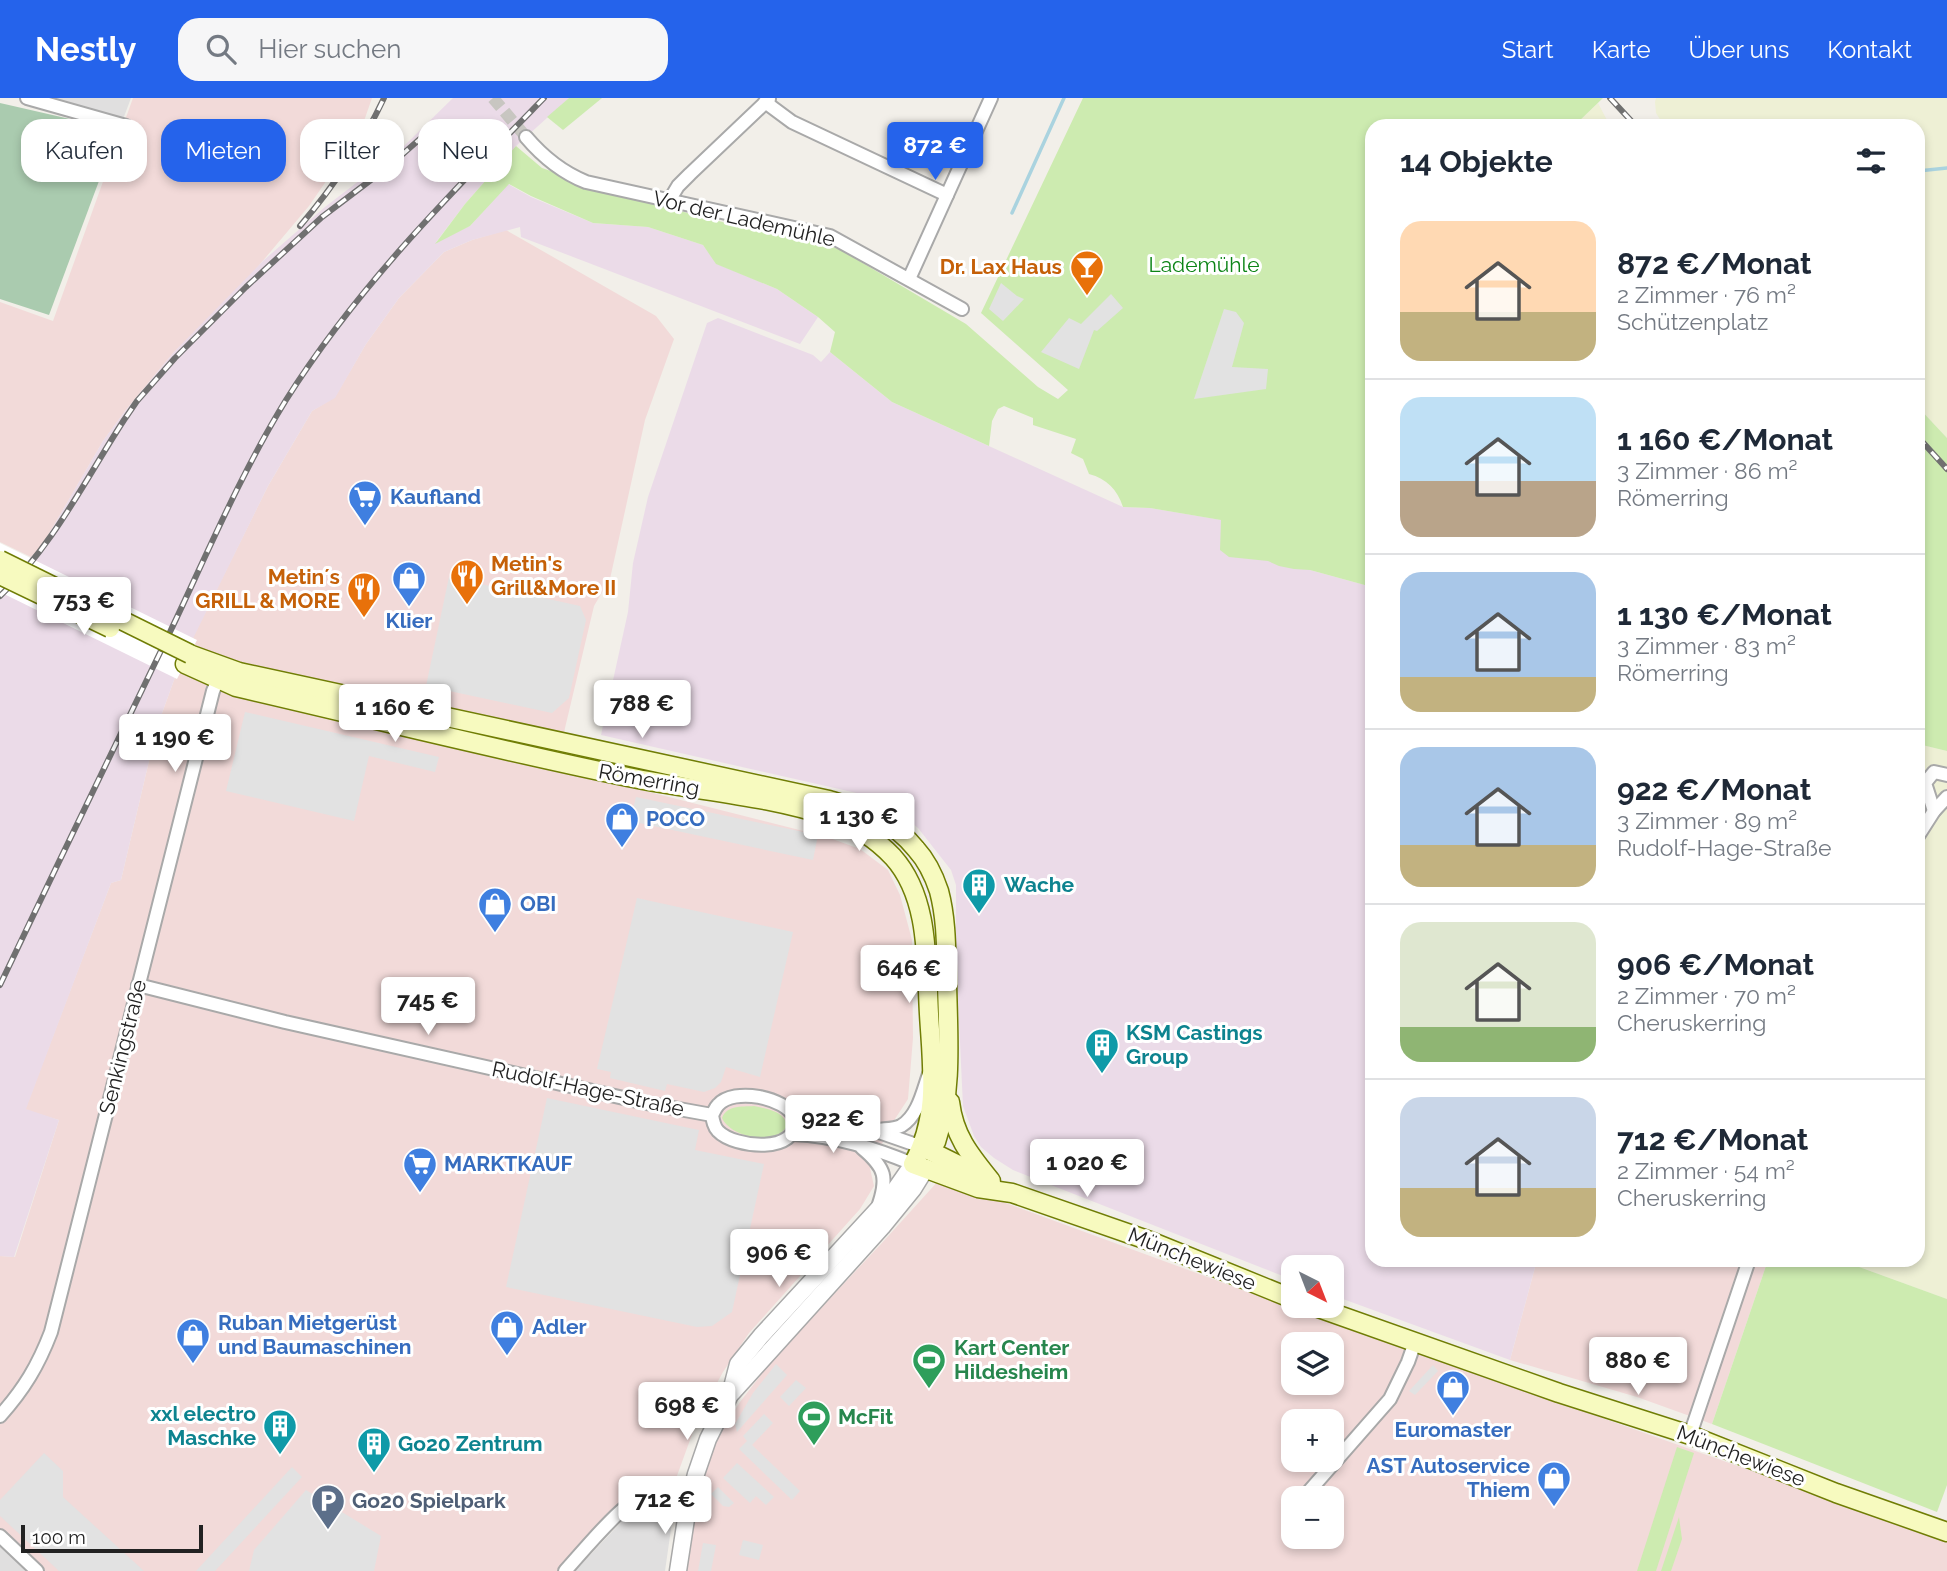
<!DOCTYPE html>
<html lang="de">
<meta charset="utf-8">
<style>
:root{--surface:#fff;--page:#f6f6f7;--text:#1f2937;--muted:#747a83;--line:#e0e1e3;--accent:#2563eb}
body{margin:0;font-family:Raleway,sans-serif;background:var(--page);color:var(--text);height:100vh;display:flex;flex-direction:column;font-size:26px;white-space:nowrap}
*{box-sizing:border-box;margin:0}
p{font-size:23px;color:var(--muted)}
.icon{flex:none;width:38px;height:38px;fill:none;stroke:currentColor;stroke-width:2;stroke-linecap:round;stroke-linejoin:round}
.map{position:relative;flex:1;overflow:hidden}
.sheet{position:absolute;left:1365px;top:21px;width:560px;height:1148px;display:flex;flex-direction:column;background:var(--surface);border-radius:21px;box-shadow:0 4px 10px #0003}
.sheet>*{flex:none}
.top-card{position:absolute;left:21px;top:21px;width:665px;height:63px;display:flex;gap:14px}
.needle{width:46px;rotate:138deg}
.buttons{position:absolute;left:1281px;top:1157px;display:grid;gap:14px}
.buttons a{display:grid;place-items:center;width:63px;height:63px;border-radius:14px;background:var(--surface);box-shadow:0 4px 10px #0003;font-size:35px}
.scale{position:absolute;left:21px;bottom:18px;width:182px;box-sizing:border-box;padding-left:7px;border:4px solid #222;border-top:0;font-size:19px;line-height:24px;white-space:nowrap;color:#222;-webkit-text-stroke:5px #fff;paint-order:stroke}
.price{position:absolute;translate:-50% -60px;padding:0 16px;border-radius:7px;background:#fff;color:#222;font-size:23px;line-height:46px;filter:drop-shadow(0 2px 4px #0008)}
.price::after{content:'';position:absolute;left:50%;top:42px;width:21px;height:16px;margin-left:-10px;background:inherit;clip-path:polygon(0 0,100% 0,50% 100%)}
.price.selected{background:var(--accent);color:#fff}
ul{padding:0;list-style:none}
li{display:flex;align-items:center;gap:21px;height:175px;padding:0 35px}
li+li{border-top:2px solid var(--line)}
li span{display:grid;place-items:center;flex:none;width:196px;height:140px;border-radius:21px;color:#555}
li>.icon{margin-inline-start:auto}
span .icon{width:84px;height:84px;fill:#fffc;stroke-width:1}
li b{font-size:30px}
h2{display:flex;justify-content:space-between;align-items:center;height:84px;padding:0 35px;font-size:30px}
.chip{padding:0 24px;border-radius:21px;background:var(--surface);box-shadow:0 4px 10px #0003;font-size:24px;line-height:63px}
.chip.selected{background:var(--accent);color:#fff}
header{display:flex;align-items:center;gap:42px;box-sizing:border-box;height:98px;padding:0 35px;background:var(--accent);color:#fff}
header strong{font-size:33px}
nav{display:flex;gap:38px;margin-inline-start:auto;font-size:24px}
.search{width:490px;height:63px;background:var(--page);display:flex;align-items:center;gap:18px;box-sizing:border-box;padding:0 24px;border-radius:21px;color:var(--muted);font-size:26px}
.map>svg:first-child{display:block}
.residential{fill:#e0dfdf}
.commercial{fill:#f2dad9;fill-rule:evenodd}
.industrial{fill:#ebdbe8}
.farmland{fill:#eef0d5}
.grass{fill:#cdebb0}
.cemetery{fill:#aacbaf}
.parking{fill:#e2e2e2}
.pier{fill:#fff}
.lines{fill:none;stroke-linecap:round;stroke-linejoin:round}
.stream{stroke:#aad3df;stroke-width:3.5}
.minor-tunnel{stroke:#c8c6c1;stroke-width:12;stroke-dasharray:12 6;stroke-linecap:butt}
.minor-casing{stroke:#a9a9a9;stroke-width:16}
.tertiary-casing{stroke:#a9a9a9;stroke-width:19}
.secondary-casing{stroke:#707d05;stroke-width:21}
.minor{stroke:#fff;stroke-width:12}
.tertiary{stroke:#fff;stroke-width:16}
.secondary{stroke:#f7fabf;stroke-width:18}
.rail-casing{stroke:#707070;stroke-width:6}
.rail{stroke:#fff;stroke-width:3.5;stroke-dasharray:10;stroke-linecap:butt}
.secondary-bridge-casing{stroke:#707d05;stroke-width:21;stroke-linecap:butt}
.secondary-bridge{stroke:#f7fabf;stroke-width:18}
.labels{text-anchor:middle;stroke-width:6;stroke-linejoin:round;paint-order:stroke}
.street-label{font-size:21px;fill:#222;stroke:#fff}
.park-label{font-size:21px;fill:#0c8416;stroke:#fff}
.food-label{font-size:21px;font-weight:bold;fill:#c56008;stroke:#fff;text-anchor:end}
.shop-label{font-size:21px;font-weight:bold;fill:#366cbe;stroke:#fff;text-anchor:start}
.culture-label{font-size:21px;font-weight:bold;fill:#0d838f;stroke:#fff;text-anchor:start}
.leisure-label{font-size:21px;font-weight:bold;fill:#27864d;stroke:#fff;text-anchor:start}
.service-label{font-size:21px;font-weight:bold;fill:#4e5e75;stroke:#fff;text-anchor:start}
</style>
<header>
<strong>Nestly</strong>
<div class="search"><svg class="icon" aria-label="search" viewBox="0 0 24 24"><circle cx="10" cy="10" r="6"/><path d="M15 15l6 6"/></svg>Hier suchen</div>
<nav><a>Start</a><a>Karte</a><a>Über uns</a><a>Kontakt</a></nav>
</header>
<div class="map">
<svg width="1947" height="1473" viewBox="0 0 1947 1473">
<rect width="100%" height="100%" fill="#f2efe9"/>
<g class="residential">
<polygon points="46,0 131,0 122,24"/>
<polygon points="640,1409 673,1417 665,1473 575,1473 626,1419"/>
<polygon points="0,1439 35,1473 0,1473"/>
</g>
<g class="commercial">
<polygon points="133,0 372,0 364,23 353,44 309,108 245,184 173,255 125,313 103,343 40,451 31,459 0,444 0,204 53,223"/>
<polygon points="506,132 656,218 674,241 645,322 610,481 594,508 565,630 558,671 827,739 860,751 888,772 900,797 912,842 913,940 908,1001 893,1024 870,1070 874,1088 860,1111 749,1235 723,1274 698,1320 674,1386 670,1391 639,1398 564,1473 44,1473 0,1434 0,1158 15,1159 59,1022 25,1012 111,785 121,782 157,629 178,571 191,543 268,388 312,313 335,299 366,246 399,200 444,154 472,142"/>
<path d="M940,1081L1311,1217L1947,1442V1473H680L687,1427L712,1347L740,1304L774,1260L881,1146ZM1293,1246H1332V1284H1293ZM1293,1323H1332V1362H1293ZM1293,1400H1332V1438H1293Z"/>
<polygon points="1537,1162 1768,1162 1712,1326 1637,1299 1510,1262"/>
</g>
<g class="industrial">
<polygon points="453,0 569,0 516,48 465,106 436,144 470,128 508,86 531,99 593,125 648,129 703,147 717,166 777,191 818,219 800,246 521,139 520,129 472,142 444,154 399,200 366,246 335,300 312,313 268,388 178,571 157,629 121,782 111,785 26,1011 59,1022 14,1159 0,1158 0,486 40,451 103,343 125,313 173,255 264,162 325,109 403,49"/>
<polygon points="718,220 813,257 821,264 830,254 892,304 1123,409 1150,410 1222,422 1310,472 1372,489 1372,1162 1537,1162 1510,1262 1332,1197 1332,1169 1293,1169 1293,1182 1013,1072 994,1060 981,1049 974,1038 963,1008 956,859 956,787 951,772 918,730 883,701 601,637 628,514 633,465 648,399 707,225"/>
</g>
<g class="farmland">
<polygon points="1656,0 1947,0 1947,340 1918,309 1918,28 1664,28 1656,15 1655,4"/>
<polygon points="1598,5 1610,28 1574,28"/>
<polygon points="1918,646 1947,653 1947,1201 1840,1162 1918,1162"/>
</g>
<g class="grass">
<polygon points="569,0 602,0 563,32 547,19"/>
<path d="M1083,0H1603L1574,28H1372V489L1310,472L1294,471L1279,468L1268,463L1229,459L1220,452L1221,422L1150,410L1123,409C1117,391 1107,381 1089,376L1083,361L1071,355L1076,341L1033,327V320L1004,308L998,311L992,323L989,348L892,304L830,254L835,234L818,219L777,191L716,166L703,147L648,129L593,125L531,98L509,86L470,128L435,146L465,106L516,48L542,70L588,86L657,107L734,127L779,132L798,140L839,151L966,226L1038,289L1058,301L1068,292L981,215Z"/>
<polygon points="1918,309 1947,340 1947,653 1918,646"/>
<path d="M754,1008C767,1011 785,1013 787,1028C776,1048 731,1040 722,1020C727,1007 741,1009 754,1008Z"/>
<polygon points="1768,1162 1840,1162 1947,1201 1947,1387 1937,1414 1712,1326"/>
<polygon points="1677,1349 1694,1355 1656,1473 1637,1473"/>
<polygon points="1679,1419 1682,1441 1671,1473 1661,1473"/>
</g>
<polygon class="cemetery" points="0,5 118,32 49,217 0,201"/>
<g class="parking">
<polygon points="1001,185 1017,198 1024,201 1003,223 989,211"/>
<polygon points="1111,196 1123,210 1097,233 1094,232 1079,271 1041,254 1069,220 1081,226"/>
<polygon points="1224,211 1236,214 1244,225 1232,269 1268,271 1266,291 1194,301"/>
<polygon points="449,479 580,508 586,522 569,600 552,615 426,588"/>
<polygon points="245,614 439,659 435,674 369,658 354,723 226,693"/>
<polygon points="636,699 818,737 813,762 630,723"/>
<polygon points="637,800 793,834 760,979 726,969 721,984 715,990 704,994 667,986 665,993 610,980 611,974 597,971"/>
<polygon points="547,1000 699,1032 695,1052 764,1066 732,1214 712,1228 697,1229 506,1189"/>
<polygon points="776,1266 787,1277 737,1334 735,1326 753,1295"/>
<polygon points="1433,1267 1438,1273 1415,1297 1409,1293"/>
<polygon points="796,1282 806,1290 789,1308 780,1299"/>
<polygon points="764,1316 773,1325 752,1347 800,1393 792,1402 739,1351 747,1343 743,1338"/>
<polygon points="44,1355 63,1373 63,1399 144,1473 59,1473 0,1418 0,1402"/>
<polygon points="737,1365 774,1399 766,1407 756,1398 750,1405 723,1380"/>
<polygon points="292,1369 302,1379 215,1473 196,1473"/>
<polygon points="718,1389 734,1405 729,1409 723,1408 711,1396"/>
<polygon points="306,1392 381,1438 374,1473 249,1473 254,1452"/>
<polygon points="743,1442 763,1447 759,1462 739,1457"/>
<polygon points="703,1445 716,1447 711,1473 698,1473"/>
</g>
<polygon class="pier" points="0,445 197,542 177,581 0,494"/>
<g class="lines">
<g class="stream">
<polyline points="1918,73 1947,70"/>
<polyline points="1012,115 1064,0"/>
</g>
<polyline class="minor-tunnel" points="493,0 526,39"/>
<g class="minor-casing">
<g id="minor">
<polyline points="27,0 126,28"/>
<polyline points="765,4 792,24 947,97"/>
<path d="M526,39C543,59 561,74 586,84L830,138L962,211"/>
<polyline points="669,103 678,88 690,76 769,1"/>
<polyline points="909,181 991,0"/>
<polyline points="1934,713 1925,685 1934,674 1947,677"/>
<polyline points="1918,738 1934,713 1947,699"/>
<polyline points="138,887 285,924 646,1005 712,1017"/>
<path d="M795,1020C800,1057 734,1050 718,1033C714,1029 713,1023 712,1017C714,1014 715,1010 718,1007C734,989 785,999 795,1020L829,1023L876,1033L922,1049"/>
<path d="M878,1032C885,1031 895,1031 901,1028C918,1018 923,993 929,976"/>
<path d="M793,1036C836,1038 874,1050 913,1066"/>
<path d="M862,1050C886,1070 888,1080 878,1109"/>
<path d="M0,1318C24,1291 38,1268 51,1234L213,593L222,573"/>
<polyline points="1690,1337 1749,1162"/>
<polyline points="1304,1399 1390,1301 1408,1264 1415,1244"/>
<polyline points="0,1438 37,1473"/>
<path d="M565,1473C579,1458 623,1404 640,1400C652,1397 675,1406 688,1408"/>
</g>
</g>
<g class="tertiary-casing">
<g id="tertiary">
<polyline points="732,1295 882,1129 913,1091 926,1070"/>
<polyline points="678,1473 688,1408 696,1376 708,1341 730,1297 738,1266 761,1238 892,1096 913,1066"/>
</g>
</g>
<g class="secondary-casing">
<g id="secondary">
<path d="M192,557L239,574L829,702C864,713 892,721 916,751C927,763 934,778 939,793C947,823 946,854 947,884C948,938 953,993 936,1044"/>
<path d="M185,566L236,589C366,619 497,652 628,679C695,693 766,697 831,719C854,727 876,741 893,759C930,800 926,864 929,916C932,968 940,1018 913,1066L978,1090L1012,1095L1150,1143L1293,1201"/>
<path d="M950,1004C954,1038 970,1057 991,1083"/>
<polyline points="922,1049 985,1080"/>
<polyline points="1313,1208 1559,1295 1690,1337 1836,1395 1947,1434"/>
</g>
</g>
<use href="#minor" class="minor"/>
<use href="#tertiary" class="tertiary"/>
<use href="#secondary" class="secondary"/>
<g class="rail-casing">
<g id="rail">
<polyline points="1610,0 1636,28"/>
<path d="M300,128C334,88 362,47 384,0"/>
<polyline points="1918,339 1947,371"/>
<path d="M0,498C53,448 85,382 124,322L137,303L175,260L246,189L322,119L388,69L438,25"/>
<path d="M0,887C56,769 113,652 170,534C207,456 241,375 286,302C357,189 452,94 544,0"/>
</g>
</g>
<use href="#rail" class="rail"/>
<g class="secondary-bridge-casing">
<g id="secondary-bridge">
<polyline points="0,462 190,556"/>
<polyline points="0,477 110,530"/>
</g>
</g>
<use href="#secondary-bridge" class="secondary-bridge"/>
</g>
<defs>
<g id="bar-pin" transform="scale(1.75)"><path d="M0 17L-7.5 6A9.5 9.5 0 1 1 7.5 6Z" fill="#e8710a" stroke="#fff"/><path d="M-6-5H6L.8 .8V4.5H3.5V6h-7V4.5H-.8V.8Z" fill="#fff"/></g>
<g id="supermarket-pin" transform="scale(1.75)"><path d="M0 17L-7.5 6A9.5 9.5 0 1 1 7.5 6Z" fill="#3f7fe0" stroke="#fff"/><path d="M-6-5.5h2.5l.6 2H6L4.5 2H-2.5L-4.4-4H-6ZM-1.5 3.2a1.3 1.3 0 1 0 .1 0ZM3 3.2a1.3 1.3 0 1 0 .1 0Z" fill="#fff"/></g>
<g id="restaurant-pin" transform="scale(1.75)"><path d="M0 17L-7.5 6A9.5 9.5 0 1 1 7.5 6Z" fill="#e8710a" stroke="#fff"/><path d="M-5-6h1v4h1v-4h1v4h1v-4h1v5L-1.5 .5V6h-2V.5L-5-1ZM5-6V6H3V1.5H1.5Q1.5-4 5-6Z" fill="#fff"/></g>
<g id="shop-pin" transform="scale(1.75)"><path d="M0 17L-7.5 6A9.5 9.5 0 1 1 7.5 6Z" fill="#3f7fe0" stroke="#fff"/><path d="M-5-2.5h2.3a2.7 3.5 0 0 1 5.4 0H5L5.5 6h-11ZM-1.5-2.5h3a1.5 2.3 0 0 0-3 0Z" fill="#fff"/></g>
<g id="building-pin" transform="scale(1.75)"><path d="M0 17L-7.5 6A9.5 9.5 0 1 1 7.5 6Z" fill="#0f9aa8" stroke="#fff"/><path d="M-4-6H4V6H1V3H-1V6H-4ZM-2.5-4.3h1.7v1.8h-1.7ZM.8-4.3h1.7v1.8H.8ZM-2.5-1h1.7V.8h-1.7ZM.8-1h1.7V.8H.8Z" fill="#fff"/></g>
<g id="stadium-pin" transform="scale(1.75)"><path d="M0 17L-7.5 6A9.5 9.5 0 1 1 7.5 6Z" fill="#2e9e5b" stroke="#fff"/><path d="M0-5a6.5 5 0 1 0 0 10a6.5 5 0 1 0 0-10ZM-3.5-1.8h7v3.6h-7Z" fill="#fff"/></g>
<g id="parking-pin" transform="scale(1.75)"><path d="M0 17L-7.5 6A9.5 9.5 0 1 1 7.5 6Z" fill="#5c6f8a" stroke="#fff"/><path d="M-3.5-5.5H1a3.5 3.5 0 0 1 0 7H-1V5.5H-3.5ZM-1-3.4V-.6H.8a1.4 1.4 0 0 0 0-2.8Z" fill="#fff"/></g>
</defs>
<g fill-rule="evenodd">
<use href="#bar-pin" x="1087" y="169"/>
<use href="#supermarket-pin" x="365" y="399"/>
<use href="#restaurant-pin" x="467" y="478"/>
<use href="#shop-pin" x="409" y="480"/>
<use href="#restaurant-pin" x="364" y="491"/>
<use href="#shop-pin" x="622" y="721"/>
<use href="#building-pin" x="979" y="787"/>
<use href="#shop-pin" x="495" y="806"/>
<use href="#building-pin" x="1102" y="947"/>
<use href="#supermarket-pin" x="420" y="1066"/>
<use href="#shop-pin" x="507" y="1229"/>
<use href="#shop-pin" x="193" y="1237"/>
<use href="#stadium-pin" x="929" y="1262"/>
<use href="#shop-pin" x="1453" y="1289"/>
<use href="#stadium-pin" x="814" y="1319"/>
<use href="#building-pin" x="280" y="1328"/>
<use href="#building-pin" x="374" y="1346"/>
<use href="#shop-pin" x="1554" y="1380"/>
<use href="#parking-pin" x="328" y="1403"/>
</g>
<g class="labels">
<g class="street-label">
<text transform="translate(744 121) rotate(13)" y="7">Vor der Lademühle</text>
<text transform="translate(649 682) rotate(10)" y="7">Römerring</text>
<text transform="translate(123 949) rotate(-76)" y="7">Senkingstraße</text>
<text transform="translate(588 991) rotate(12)" y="7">Rudolf-Hage-Straße</text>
<text transform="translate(1192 1161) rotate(22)" y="7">Münchewiese</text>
<text transform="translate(1741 1358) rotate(21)" y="7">Münchewiese</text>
</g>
<g class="park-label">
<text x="1204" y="174">Lademühle</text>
</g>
<g class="food-label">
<text x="1062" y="176">Dr. Lax Haus</text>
<text x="491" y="473" text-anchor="start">Metin's<tspan x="491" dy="24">Grill&amp;More II</tspan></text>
<text x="340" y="486">Metin´s<tspan x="340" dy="24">GRILL &amp; MORE</tspan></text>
</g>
<g class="shop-label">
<text x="390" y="406">Kaufland</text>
<text x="409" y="530" text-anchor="middle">Klier</text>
<text x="646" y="728">POCO</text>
<text x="520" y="813">OBI</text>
<text x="444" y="1073">MARKTKAUF</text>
<text x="218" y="1232">Ruban Mietgerüst<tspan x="218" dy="24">und Baumaschinen</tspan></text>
<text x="532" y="1236">Adler</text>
<text x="1453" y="1339" text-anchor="middle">Euromaster</text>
<text x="1530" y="1375" text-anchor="end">AST Autoservice<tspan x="1530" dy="24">Thiem</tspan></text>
</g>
<g class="culture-label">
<text x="1004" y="794">Wache</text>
<text x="1126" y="942">KSM Castings<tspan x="1126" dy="24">Group</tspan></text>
<text x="256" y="1323" text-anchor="end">xxl electro<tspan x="256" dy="24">Maschke</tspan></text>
<text x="398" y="1353">Go20 Zentrum</text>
</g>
<g class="leisure-label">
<text x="954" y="1257">Kart Center<tspan x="954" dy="24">Hildesheim</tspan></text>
<text x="838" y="1326">McFit</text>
</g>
<g class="service-label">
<text x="352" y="1410">Go20 Spielpark</text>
</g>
</g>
</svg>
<div class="buttons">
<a><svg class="needle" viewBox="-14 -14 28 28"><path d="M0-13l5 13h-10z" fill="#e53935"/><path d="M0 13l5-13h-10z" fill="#747a83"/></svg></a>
<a><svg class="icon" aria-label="layers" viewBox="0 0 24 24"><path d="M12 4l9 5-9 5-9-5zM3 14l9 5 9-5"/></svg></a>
<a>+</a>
<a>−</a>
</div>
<div class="scale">100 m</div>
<b class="price selected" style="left:935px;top:84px">872 €</b>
<b class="price" style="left:84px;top:539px">753 €</b>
<b class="price" style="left:642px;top:642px">788 €</b>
<b class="price" style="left:395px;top:646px">1 160 €</b>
<b class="price" style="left:175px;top:676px">1 190 €</b>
<b class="price" style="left:859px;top:755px">1 130 €</b>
<b class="price" style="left:909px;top:907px">646 €</b>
<b class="price" style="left:428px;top:939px">745 €</b>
<b class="price" style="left:833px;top:1057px">922 €</b>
<b class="price" style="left:1087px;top:1101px">1 020 €</b>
<b class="price" style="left:779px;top:1191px">906 €</b>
<b class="price" style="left:1638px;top:1299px">880 €</b>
<b class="price" style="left:687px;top:1344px">698 €</b>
<b class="price" style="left:665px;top:1438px">712 €</b>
<div class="top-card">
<a class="chip">Kaufen</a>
<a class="chip selected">Mieten</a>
<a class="chip">Filter</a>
<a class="chip">Neu</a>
</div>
<section class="sheet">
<h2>14 Objekte<svg class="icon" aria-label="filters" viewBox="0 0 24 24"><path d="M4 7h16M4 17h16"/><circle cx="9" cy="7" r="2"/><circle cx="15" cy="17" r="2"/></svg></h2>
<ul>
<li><span style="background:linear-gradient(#ffd9b3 65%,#c2b280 0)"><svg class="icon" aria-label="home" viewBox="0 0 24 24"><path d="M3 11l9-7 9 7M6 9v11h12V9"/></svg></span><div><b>872 €/Monat</b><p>2 Zimmer · 76 m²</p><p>Schützenplatz</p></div></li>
<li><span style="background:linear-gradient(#bfe0f5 60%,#b9a48a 0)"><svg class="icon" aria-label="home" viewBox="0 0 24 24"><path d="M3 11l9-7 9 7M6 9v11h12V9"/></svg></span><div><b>1 160 €/Monat</b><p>3 Zimmer · 86 m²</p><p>Römerring</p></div></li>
<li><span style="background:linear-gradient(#a9c7e8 75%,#c2b280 0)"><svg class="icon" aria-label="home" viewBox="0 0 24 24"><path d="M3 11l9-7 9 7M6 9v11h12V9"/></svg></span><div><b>1 130 €/Monat</b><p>3 Zimmer · 83 m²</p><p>Römerring</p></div></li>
<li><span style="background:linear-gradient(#a9c7e8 70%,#c2b280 0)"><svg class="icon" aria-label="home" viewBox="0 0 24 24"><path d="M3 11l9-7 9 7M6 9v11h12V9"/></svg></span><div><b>922 €/Monat</b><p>3 Zimmer · 89 m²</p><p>Rudolf-Hage-Straße</p></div></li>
<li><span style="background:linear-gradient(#dfe7d0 75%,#8fb573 0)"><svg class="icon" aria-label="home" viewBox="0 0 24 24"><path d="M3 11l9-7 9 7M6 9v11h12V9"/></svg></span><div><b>906 €/Monat</b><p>2 Zimmer · 70 m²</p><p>Cheruskerring</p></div></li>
<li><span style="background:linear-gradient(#c9d6e8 65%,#c2b280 0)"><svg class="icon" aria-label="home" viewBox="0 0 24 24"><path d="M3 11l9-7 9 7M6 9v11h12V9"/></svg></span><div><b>712 €/Monat</b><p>2 Zimmer · 54 m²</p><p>Cheruskerring</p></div></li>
</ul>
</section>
</div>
